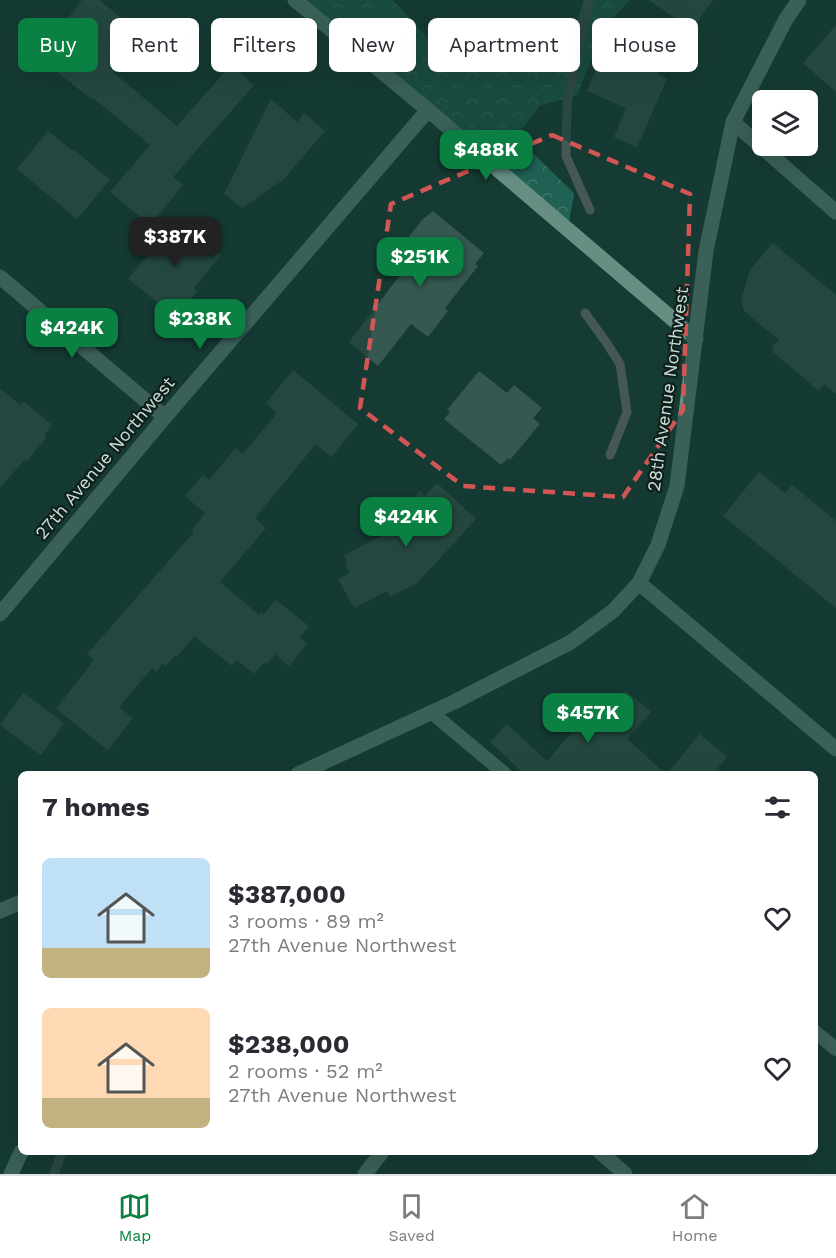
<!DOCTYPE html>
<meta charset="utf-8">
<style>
:root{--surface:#fff;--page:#f2f2f3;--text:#2b2b33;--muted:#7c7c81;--line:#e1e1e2;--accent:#0b8043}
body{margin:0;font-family:"Work Sans",sans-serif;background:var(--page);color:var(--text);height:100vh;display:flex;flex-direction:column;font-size:22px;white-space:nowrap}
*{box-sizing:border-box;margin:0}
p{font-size:20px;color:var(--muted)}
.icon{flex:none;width:33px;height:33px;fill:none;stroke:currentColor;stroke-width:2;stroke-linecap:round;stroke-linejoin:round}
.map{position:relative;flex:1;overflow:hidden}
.sheet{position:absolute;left:18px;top:771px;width:800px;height:384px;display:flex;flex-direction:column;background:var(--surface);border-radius:9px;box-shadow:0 6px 24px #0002}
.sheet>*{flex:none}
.top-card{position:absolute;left:18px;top:18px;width:801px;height:54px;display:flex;gap:12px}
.controls{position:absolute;left:752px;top:90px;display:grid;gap:12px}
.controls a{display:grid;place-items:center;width:66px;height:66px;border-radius:9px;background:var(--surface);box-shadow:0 6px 24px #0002;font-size:30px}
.price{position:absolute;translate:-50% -51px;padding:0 14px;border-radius:12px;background:var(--accent);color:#fff;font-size:20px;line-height:39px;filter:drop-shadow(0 2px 3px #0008)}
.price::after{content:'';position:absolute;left:50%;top:36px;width:18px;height:14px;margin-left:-9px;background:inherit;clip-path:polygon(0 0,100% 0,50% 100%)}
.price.selected{background:#222;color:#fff}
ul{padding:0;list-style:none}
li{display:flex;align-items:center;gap:18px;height:150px;padding:0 24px}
li span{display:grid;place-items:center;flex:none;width:168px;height:120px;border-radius:9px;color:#555}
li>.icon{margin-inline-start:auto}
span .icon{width:72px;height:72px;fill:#fffc;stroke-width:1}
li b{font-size:26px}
h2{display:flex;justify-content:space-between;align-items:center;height:72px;padding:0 24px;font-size:26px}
.tag{padding:0 21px;border-radius:9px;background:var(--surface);box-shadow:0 6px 24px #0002;font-size:21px;line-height:54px}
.tag.selected{background:var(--accent);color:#fff}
.tabs{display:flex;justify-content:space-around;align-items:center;height:84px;border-top:2px solid var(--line);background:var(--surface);font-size:16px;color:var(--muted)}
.tabs a{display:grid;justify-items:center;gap:3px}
.tabs .selected{color:var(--accent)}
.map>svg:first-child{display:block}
.forest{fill:url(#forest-crowns)}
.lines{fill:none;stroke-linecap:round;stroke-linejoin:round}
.stream{stroke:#465854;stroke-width:9}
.building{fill:#355950}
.service{stroke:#678e83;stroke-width:14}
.minor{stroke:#678e83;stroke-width:15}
.tertiary{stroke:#678e83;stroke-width:15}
.marked{fill:none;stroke:#d45654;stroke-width:4.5;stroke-dasharray:12 8;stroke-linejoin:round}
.labels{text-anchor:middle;stroke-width:4.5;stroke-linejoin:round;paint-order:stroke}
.street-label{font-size:18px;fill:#cce0da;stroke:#0f1f1b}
</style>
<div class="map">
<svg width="836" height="1174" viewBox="0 0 836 1174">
<defs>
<pattern id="forest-crowns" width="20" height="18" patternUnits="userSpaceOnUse" patternTransform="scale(1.5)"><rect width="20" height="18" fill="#1f6153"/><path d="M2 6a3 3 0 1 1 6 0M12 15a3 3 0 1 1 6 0" fill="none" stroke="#3e776b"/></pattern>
</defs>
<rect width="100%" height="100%" fill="#163b33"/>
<polygon class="forest" points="308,0 393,0 426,37 515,59 566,53 584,0 630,0 604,28 577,95 539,106 516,137 574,193 569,223 311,6"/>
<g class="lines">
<g class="stream">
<polyline points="590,210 566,156 567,104 586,12 590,0"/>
<polyline points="585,313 606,342 620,364 627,412 610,455"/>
<polyline points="54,1174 62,1152"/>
</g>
</g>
<g class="building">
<polygon points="82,0 99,0 130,25 114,44 127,54 113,72 177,126 231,65 254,85 173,177 183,185 150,225 110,192 150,145 92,97 91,99 38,57"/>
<polygon points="649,0 713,0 692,30"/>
<polygon points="836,25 836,92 803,63"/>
<polygon points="610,35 665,58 658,74 667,79 637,147 614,137 626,108 587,91"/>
<polygon points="271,99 297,122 304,113 325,131 283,180 242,208 224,194"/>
<polygon points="48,131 72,150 73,149 110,180 77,219 17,169"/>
<polygon points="433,211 484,253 475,264 478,266 445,308 448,311 428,337 411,324 378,366 349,342 420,249 407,239 422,220"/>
<polygon points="177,219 221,255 194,288 197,291 176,317 128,279"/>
<polygon points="773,243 836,295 836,394 824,384 819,391 772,351 774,349 772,347 779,340 744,311 741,300 750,270"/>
<polygon points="293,370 358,424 331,457 316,444 255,518 266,528 220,582 259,615 261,612 264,614 276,600 309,626 299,638 307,644 289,666 275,654 267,664 264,662 254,674 237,660 232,666 194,636 177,657 175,655 166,666 163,663 156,672 152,668 119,707 133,718 108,750 56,709 94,660 87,654 194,532 192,530 205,513 185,496 203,475 209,480 236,448 243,454 277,413 266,403"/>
<polygon points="479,371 507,393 514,385 542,408 533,418 540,424 510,460 508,458 501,465 444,419 450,412 447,410"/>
<polygon points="0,388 20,405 23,401 52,425 44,436 46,438 27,461 25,459 0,488"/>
<polygon points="759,472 785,493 792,485 836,521 836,608 723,516"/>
<polygon points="437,483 476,519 417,583 390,597 387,591 354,608 338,579 350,573 345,564 348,563 344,555 408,522 398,513 420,491 425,496"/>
<polygon points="626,691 651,712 627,739 666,774 524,774 490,742 507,724 547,761 597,703 603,700 612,701 617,695 620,697"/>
<polygon points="23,693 64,723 41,755 0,725"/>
<polygon points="700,734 727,757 713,774 667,774"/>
</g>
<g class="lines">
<g class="service">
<polyline points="431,712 505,774"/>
<polyline points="814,1031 836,1049"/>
</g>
<g class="minor">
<polyline points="295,0 428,110 696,339"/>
<polyline points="733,122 836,212"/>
<polyline points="0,277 165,417"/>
<polyline points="639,583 836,749"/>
<polyline points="0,614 165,417 428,110"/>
<polyline points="600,1152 625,1174"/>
<polyline points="11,1174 21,1152"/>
<polyline points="365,1174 382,1152"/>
</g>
<g class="tertiary">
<polyline points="298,774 454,702 571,642 613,611 639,583 658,545 677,486 706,251 733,122 786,19 799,0"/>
<polyline points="0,911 21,902"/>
</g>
</g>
<path d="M0 0H836V1174H0ZM552,135L690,194L683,410L623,497L463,486L360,408L391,204Z" fill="#163b33" fill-opacity=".55" fill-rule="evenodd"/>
<path class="marked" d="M552,135L690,194L683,410L623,497L463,486L360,408L391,204Z"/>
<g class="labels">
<g class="street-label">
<text transform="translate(668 389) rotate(-82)" y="6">28th Avenue Northwest</text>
<text transform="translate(105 458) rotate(-50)" y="6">27th Avenue Northwest</text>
</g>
</g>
</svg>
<div class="controls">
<a><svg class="icon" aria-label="layers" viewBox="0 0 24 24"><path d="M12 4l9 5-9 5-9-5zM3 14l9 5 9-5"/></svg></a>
</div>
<b class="price" style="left:486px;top:181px">$488K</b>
<b class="price selected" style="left:175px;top:268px">$387K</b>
<b class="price" style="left:420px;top:288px">$251K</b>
<b class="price" style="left:200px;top:350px">$238K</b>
<b class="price" style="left:72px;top:359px">$424K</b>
<b class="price" style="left:406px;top:548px">$424K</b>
<b class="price" style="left:588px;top:744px">$457K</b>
<div class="top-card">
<a class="tag selected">Buy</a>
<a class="tag">Rent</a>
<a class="tag">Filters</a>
<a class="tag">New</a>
<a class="tag">Apartment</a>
<a class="tag">House</a>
</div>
<section class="sheet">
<h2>7 homes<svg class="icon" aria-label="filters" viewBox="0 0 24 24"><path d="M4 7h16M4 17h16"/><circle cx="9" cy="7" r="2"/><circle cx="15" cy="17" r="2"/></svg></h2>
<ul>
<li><span style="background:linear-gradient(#bfe0f5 75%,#c2b280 0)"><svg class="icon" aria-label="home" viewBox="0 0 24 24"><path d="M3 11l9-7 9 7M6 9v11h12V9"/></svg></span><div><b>$387,000</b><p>3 rooms · 89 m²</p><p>27th Avenue Northwest</p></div><svg class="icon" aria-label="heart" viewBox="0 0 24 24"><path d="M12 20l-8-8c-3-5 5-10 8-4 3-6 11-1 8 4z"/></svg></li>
<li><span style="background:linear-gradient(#ffd9b3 75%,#c2b280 0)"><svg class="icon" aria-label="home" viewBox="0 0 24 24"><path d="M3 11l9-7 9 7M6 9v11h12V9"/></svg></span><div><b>$238,000</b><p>2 rooms · 52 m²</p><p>27th Avenue Northwest</p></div><svg class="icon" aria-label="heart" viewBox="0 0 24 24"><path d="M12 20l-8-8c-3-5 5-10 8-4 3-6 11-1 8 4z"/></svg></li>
</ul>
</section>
</div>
<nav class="tabs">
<a class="selected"><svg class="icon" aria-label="map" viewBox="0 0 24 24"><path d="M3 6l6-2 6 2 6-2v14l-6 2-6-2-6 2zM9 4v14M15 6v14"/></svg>Map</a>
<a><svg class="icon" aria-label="saved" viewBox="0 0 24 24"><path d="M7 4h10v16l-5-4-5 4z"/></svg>Saved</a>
<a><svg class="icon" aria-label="home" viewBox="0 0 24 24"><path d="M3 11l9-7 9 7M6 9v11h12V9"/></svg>Home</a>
</nav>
